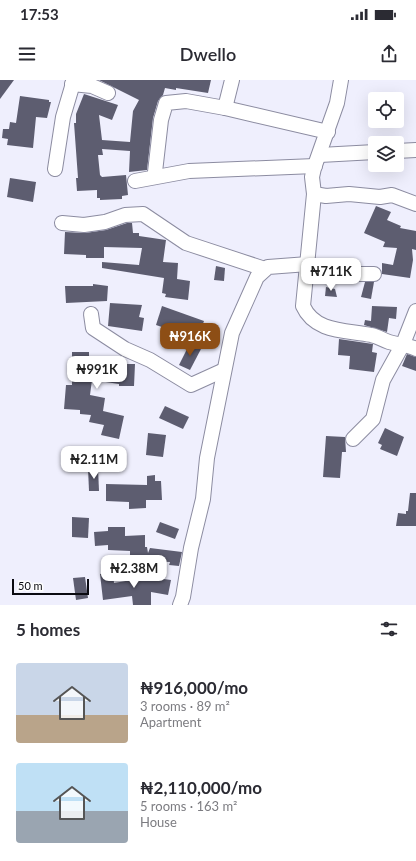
<!DOCTYPE html>
<meta charset="utf-8">
<style>
:root{--surface:#fff;--page:#f7f7f7;--text:#2b2b33;--muted:#7c7c81;--accent:#8d4e15}
body{margin:0;font-family:Lato,sans-serif;background:var(--page);color:var(--text);height:100vh;display:flex;flex-direction:column;font-size:15px;white-space:nowrap}
*{box-sizing:border-box;margin:0}
p{font-size:13px;color:var(--muted)}
.icon{flex:none;width:22px;height:22px;fill:none;stroke:currentColor;stroke-width:2;stroke-linecap:round;stroke-linejoin:round}
.map{position:relative;height:525px;overflow:hidden}
.panel{display:flex;flex-direction:column;background:var(--surface);flex:1}
.panel>*{flex:none}
.fabs{position:absolute;left:368px;top:12px;display:grid;gap:8px}
.fabs a{display:grid;place-items:center;width:36px;height:36px;border-radius:4px;background:var(--surface);box-shadow:0 4px 16px #0002;font-size:20px}
.scale{position:absolute;left:12px;bottom:10px;width:77px;box-sizing:border-box;padding-left:4px;border:2px solid #0a0a11;border-top:0;font-size:11px;line-height:14px;white-space:nowrap;color:#0a0a11;-webkit-text-stroke:3px #fefefe;paint-order:stroke}
.price{position:absolute;translate:-50% -34px;padding:0 9px;border-radius:8px;background:#fff;color:#222;font-size:13px;line-height:26px;filter:drop-shadow(0 1px 2px #0008)}
.price::after{content:'';position:absolute;left:50%;top:24px;width:12px;height:9px;margin-left:-6px;background:inherit;clip-path:polygon(0 0,100% 0,50% 100%)}
.price.current{background:var(--accent);color:#fff}
ul{padding:0;list-style:none}
li{display:flex;align-items:center;gap:12px;height:100px;padding:0 16px}
li span{display:grid;place-items:center;flex:none;width:112px;height:80px;border-radius:4px;color:#555}
li>.icon{margin-inline-start:auto}
span .icon{width:48px;height:48px;fill:#fffc;stroke-width:1}
li b{font-size:17px}
h2{display:flex;justify-content:space-between;align-items:center;height:48px;padding:0 16px;font-size:17px}
.status{display:flex;justify-content:space-between;align-items:center;height:28px;padding:0 20px;background:var(--surface);direction:ltr}
.status svg{height:11px;fill:currentColor}
header{display:flex;justify-content:space-between;align-items:center;height:52px;padding:0 16px;background:var(--surface);font-size:18px;font-weight:600}
.map>svg:first-child{display:block}
.building{fill:#5d5d70}
.lines{fill:none;stroke-linecap:round;stroke-linejoin:round}
.minor-casing{stroke:#8c8ca1;stroke-width:16}
.minor{stroke:#fff;stroke-width:14}
</style>
<div class="status"><b>17:53</b><svg viewBox="0 0 49 12"><path d="M0 12V9h3v3zM5 12V6h3v6zM10 12V3h3v9zM15 12V0h3v12zM26 1h20v11H26zM47 4h2v5h-2z"/></svg></div>
<header><svg class="icon" aria-label="menu" viewBox="0 0 24 24"><path d="M4 6h16M4 12h16M4 18h16"/></svg>Dwello<svg class="icon" aria-label="share" viewBox="0 0 24 24"><path d="M12 15V3M7 8l5-5 5 5M5 13v7h14v-7"/></svg></header>
<div class="map">
<svg width="416" height="525" viewBox="0 0 416 525">
<rect width="100%" height="100%" fill="#efeffd"/>
<g class="building">
<polygon points="0,0 14,0 0,19"/>
<polygon points="99,0 211,0 208,13 176,8 176,10 165,8 163,15 158,21 153,38 147,90 129,92 130,71 102,69 103,75 98,75 100,95 102,97 126,95 128,115 122,116 122,119 100,120 100,118 97,118 97,110 77,111 76,98 78,98 74,43 76,43 76,34 84,14 118,25 112,40 99,35 102,60 130,62 133,31 139,20"/>
<polygon points="20,16 49,20 49,22 51,22 47,38 36,37 33,68 7,65 8,59 2,58 3,49 9,49 10,42 16,43"/>
<polygon points="10,98 36,102 33,122 7,117"/>
<polygon points="376,126 391,132 387,140 401,146 400,148 416,151 416,170 412,169 413,180 410,198 382,194 382,183 393,185 397,168 383,167 385,162 364,153"/>
<polygon points="127,143 132,143 133,153 139,153 139,156 166,160 163,182 178,183 177,199 190,201 188,220 165,217 166,214 162,213 164,198 102,188 102,182 139,185 142,168 104,167 104,178 86,178 86,175 64,174 65,152 85,153 106,150"/>
<polygon points="216,186 225,188 224,201 214,200"/>
<polygon points="365,202 374,202 371,219 361,217"/>
<polygon points="93,204 108,206 107,221 66,223 65,206 93,206"/>
<polygon points="326,207 335,209 337,217 325,216"/>
<polygon points="110,223 142,225 139,237 144,238 142,251 108,246"/>
<polygon points="162,226 204,241 197,259 156,245"/>
<polygon points="372,226 397,227 396,239 389,238 387,252 364,245 365,240 371,241"/>
<polygon points="339,259 373,264 372,272 377,273 374,292 349,289 350,276 338,275"/>
<polygon points="190,263 201,269 190,290 179,285"/>
<polygon points="72,272 89,272 89,278 115,282 114,284 135,284 134,306 119,306 119,304 92,300 90,315 105,318 103,331 124,336 119,359 101,355 104,345 89,342 91,335 80,334 80,330 64,329 66,305 72,305"/>
<polygon points="407,274 416,277 416,291 402,286"/>
<polygon points="165,326 189,337 183,349 159,338"/>
<polygon points="385,348 404,357 397,376 380,369 382,365 378,363"/>
<polygon points="148,353 166,355 163,377 146,375"/>
<polygon points="326,356 345,357 346,372 342,372 340,398 323,397"/>
<polygon points="88,388 98,388 99,411 89,411"/>
<polygon points="155,395 155,401 161,401 162,420 146,420 146,428 129,429 129,422 106,421 106,404 147,405 147,396"/>
<polygon points="410,413 416,413 416,446 396,446 398,433 406,434 406,431 408,431"/>
<polygon points="72,437 89,438 88,458 72,457"/>
<polygon points="160,442 179,449 175,459 156,452"/>
<polygon points="108,447 125,447 125,456 145,455 145,467 147,467 148,473 150,468 182,472 179,486 169,485 170,482 130,480 130,471 108,470 108,465 95,466 94,452 108,451"/>
<polygon points="113,492 114,503 149,497 171,500 168,515 151,512 151,525 133,525 132,516 103,520 100,494"/>
<polygon points="85,497 88,518 76,520 73,498"/>
</g>
<g class="lines">
<g class="minor-casing">
<g id="minor">
<path d="M341,0L337,23L314,88L312,97L314,114L303,226C315,253 347,250 371,255C377,256 383,260 389,262C398,265 407,264 416,269"/>
<polyline points="72,4 92,6 108,13"/>
<polyline points="225,28 232,0"/>
<polyline points="397,71 416,70"/>
<polyline points="320,75 375,72"/>
<polyline points="55,89 63,37 74,0"/>
<polyline points="155,92 161,40 166,23 186,21 225,28 328,52"/>
<polyline points="135,101 189,91 315,86"/>
<polyline points="314,114 326,116 349,114 380,117 392,115 416,124"/>
<polyline points="62,143 84,145 105,142 125,135 143,134 186,163 265,189"/>
<polyline points="91,234 93,248 125,269 150,280 191,305 224,290"/>
<polyline points="353,359 373,339 383,300 403,264 416,231"/>
<polyline points="180,525 183,517 191,468 203,419 207,378 232,253 257,197 268,187 308,184 322,191 346,194 374,194"/>
</g>
</g>
<use href="#minor" class="minor"/>
</g>
</svg>
<div class="fabs">
<a><svg class="icon" aria-label="locate" viewBox="0 0 24 24"><circle cx="12" cy="12" r="6"/><path d="M12 2v4M12 18v4M2 12h4M18 12h4"/></svg></a>
<a><svg class="icon" aria-label="layers" viewBox="0 0 24 24"><path d="M12 4l9 5-9 5-9-5zM3 14l9 5 9-5"/></svg></a>
</div>
<div class="scale">50 m</div>
<b class="price" style="left:331px;top:212px">₦711K</b>
<b class="price current" style="left:190px;top:277px">₦916K</b>
<b class="price" style="left:97px;top:310px">₦991K</b>
<b class="price" style="left:94px;top:400px">₦2.11M</b>
<b class="price" style="left:134px;top:509px">₦2.38M</b>
</div>
<section class="panel">
<h2>5 homes<svg class="icon" aria-label="filters" viewBox="0 0 24 24"><path d="M4 7h16M4 17h16"/><circle cx="9" cy="7" r="2"/><circle cx="15" cy="17" r="2"/></svg></h2>
<ul>
<li><span style="background:linear-gradient(#c9d6e8 65%,#b9a48a 0)"><svg class="icon" aria-label="home" viewBox="0 0 24 24"><path d="M3 11l9-7 9 7M6 9v11h12V9"/></svg></span><div><b>₦916,000/mo</b><p>3 rooms · 89 m²</p><p>Apartment</p></div></li>
<li><span style="background:linear-gradient(#bfe0f5 60%,#9aa5b1 0)"><svg class="icon" aria-label="home" viewBox="0 0 24 24"><path d="M3 11l9-7 9 7M6 9v11h12V9"/></svg></span><div><b>₦2,110,000/mo</b><p>5 rooms · 163 m²</p><p>House</p></div></li>
</ul>
</section>
